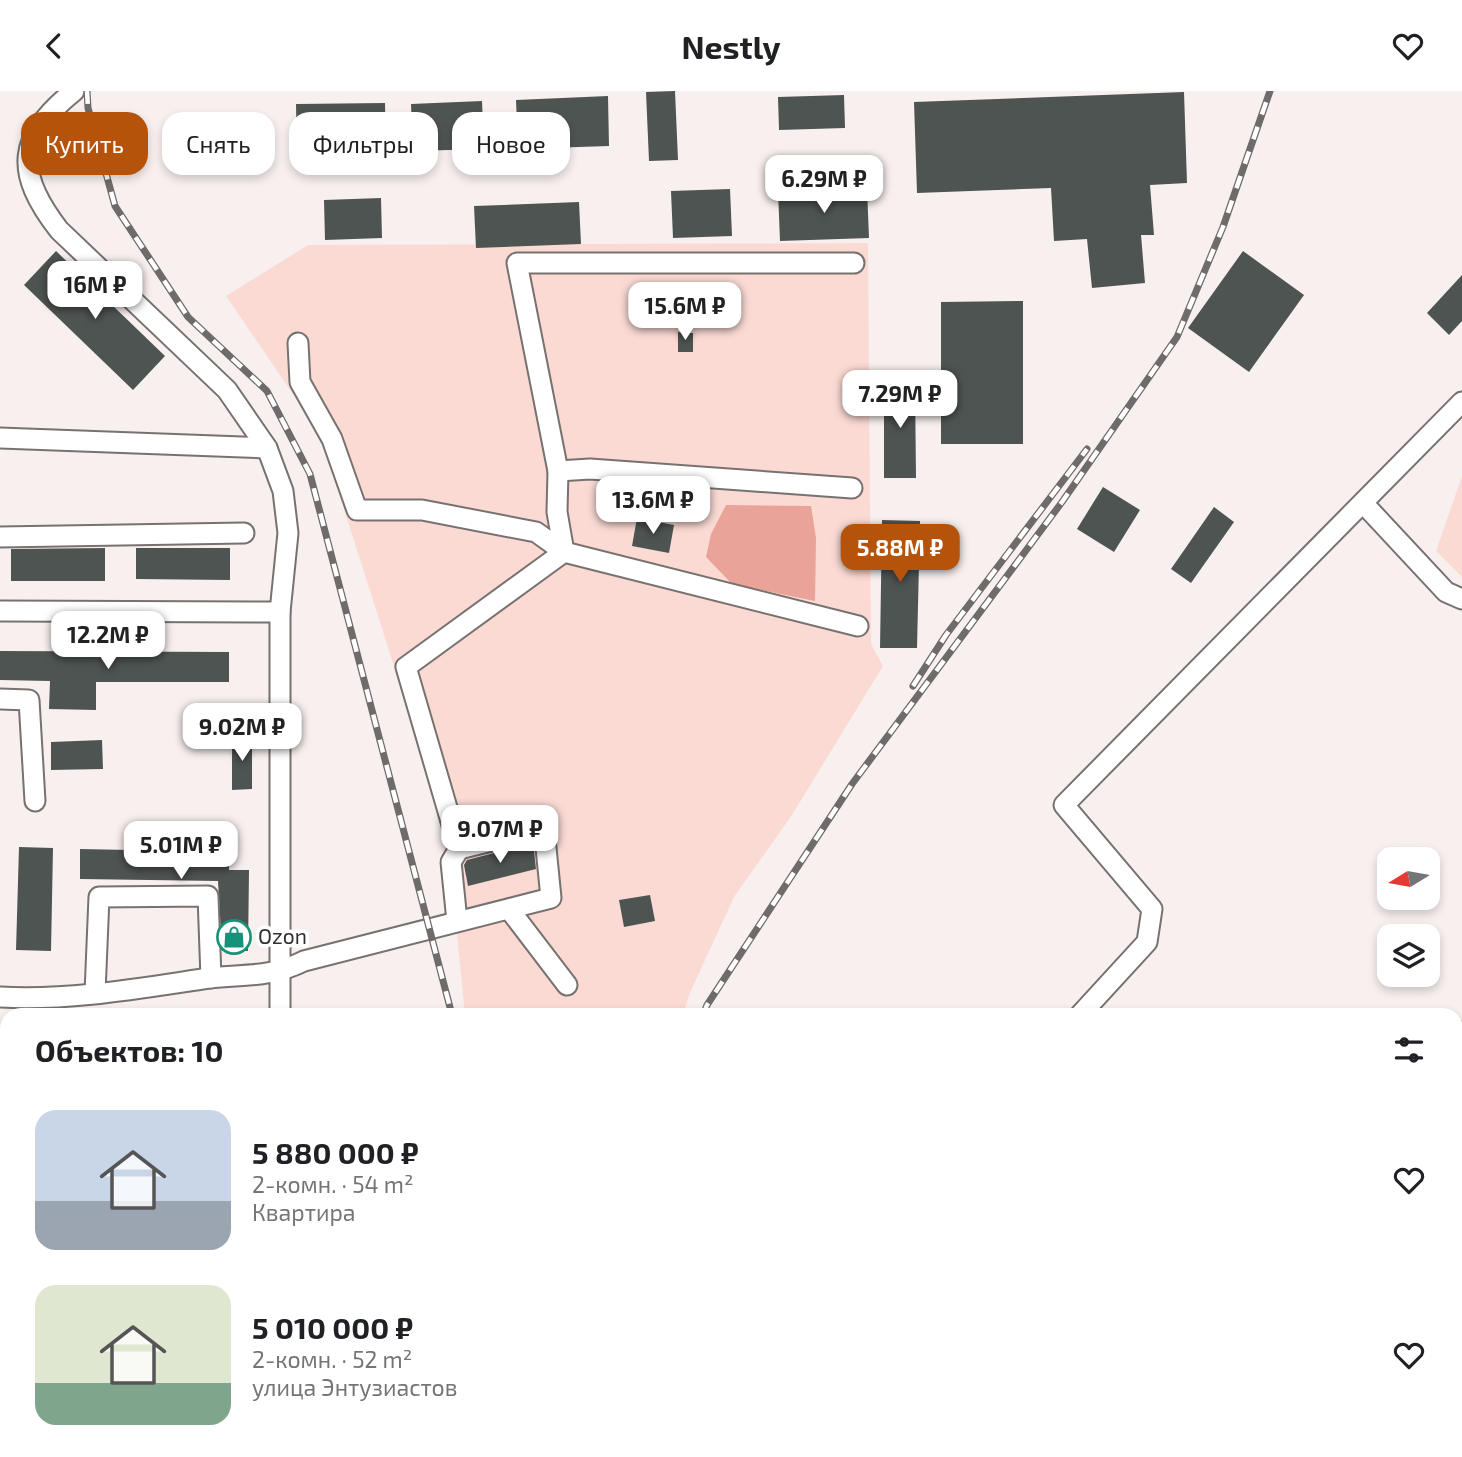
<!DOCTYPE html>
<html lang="ru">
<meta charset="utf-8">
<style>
:root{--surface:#fff;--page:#f6f6f6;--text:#202124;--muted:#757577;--accent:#b45309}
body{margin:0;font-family:"Exo 2",sans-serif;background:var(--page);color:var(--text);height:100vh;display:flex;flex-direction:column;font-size:26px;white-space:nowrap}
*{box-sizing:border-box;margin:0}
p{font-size:23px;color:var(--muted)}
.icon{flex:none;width:38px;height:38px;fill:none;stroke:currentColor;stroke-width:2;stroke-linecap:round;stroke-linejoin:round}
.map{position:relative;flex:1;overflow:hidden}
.side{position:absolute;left:0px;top:917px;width:1463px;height:450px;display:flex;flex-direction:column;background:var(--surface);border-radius:21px 21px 0 0;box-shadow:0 4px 10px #0003}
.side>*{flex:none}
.banner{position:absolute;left:21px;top:21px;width:700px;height:63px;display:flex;gap:14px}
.needle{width:46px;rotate:259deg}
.tools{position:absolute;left:1377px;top:756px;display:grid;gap:14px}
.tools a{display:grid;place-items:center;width:63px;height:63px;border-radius:14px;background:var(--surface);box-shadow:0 4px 10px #0003;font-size:35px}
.price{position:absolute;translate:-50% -60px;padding:0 16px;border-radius:14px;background:#fff;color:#222;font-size:23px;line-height:46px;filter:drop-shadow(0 2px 4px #0008)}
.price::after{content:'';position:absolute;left:50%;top:42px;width:21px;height:16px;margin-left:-10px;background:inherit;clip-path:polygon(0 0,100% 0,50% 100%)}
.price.selected{background:var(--accent);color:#fff}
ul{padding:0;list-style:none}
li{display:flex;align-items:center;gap:21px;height:175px;padding:0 35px}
li span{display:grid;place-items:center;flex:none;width:196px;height:140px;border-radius:21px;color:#555}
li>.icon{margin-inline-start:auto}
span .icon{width:84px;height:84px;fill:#fffc;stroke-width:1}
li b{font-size:30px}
h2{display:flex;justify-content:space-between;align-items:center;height:84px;padding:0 35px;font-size:30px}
.chip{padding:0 24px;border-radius:21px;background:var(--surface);box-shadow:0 4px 10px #0003;font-size:24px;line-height:63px}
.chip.selected{background:var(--accent);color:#fff}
header{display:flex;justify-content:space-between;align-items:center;height:91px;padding:0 35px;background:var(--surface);font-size:32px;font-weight:700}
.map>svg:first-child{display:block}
.green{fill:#fbdad4}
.water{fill:#e9a398}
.building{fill:#4e5452}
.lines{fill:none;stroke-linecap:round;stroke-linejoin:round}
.minor-casing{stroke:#77716f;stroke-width:23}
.minor{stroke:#fff;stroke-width:19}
.rail-casing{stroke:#706b6b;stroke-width:7}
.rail{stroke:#fff;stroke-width:4.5;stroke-dasharray:13;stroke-linecap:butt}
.labels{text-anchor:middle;stroke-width:7;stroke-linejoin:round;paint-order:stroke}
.poi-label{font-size:21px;fill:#322f2f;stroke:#fff;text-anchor:start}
</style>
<header><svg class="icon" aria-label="back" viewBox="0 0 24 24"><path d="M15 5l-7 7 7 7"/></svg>Nestly<svg class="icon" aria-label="heart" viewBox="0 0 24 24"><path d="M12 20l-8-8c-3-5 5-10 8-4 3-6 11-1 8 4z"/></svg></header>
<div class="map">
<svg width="1462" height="1366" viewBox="0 0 1462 1366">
<rect width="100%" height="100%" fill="#f8f0ef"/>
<g class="green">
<polygon points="868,152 871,553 883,575 792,724 734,806 689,904 683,924 465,924 457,843 437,710 320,343 226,205 308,154"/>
<polygon points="1462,385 1462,486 1436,460"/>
</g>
<g class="water">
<polygon points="726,414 811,415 816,447 815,510 732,493 706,466 711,443"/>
<polygon points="1462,928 1462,1021 1456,1013 1456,950"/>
</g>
<g class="building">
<polygon points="675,0 678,69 649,70 646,1"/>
<polygon points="1184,1 1187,92 1150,94 1154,144 1141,144 1145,192 1092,197 1087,148 1054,150 1051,97 917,102 914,11"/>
<polygon points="844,4 845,37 779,39 778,6"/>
<polygon points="608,5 609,55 518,58 516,9"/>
<polygon points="482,10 484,58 413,60 411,13"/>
<polygon points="385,12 386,67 297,68 296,13"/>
<polygon points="867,97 869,147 780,150 778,100"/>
<polygon points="730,98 732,145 673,147 671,100"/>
<polygon points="381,107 382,147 325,149 324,109"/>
<polygon points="579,111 581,153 476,157 474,115"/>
<polygon points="56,160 165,265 133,299 24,194"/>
<polygon points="1243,160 1304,204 1249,281 1188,237"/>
<polygon points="1462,184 1462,230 1449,244 1427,222"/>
<polygon points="1023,210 1023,353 941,353 941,211"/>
<polygon points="678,241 693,242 693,261 678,261"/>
<polygon points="884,291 915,291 916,387 884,387"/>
<polygon points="1103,396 1140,419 1114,461 1077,438"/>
<polygon points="1214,416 1234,431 1191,492 1171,478"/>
<polygon points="637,427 674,434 669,462 632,455"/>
<polygon points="882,429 920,430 917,557 880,557"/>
<polygon points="105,457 105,490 11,490 11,458"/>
<polygon points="136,457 230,457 230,489 136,488"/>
<polygon points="0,560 229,561 229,591 96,591 96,619 49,618 50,590 0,589"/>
<polygon points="232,646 252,646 252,698 232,699"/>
<polygon points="102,649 103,678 51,679 51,651"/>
<polygon points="533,752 536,778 468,795 464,774 467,769"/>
<polygon points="19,756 53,757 51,860 16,859"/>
<polygon points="80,758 229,761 229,779 249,779 248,860 222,860 218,790 80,788"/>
<polygon points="650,804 655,830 624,836 619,809"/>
</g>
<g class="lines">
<g class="minor-casing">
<g id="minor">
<path d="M74,0C17,46 14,81 59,139L227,299L267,357L283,400L288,442L280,521V924"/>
<polyline points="298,252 300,291 332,348 357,419 422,419 536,441 564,461 557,421 558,380 517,172 854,172"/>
<polyline points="0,347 267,357"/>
<polyline points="558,380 590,378 852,397"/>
<polyline points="1363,412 1446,501 1462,508"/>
<polyline points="0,446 244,442"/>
<polyline points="0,520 280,521"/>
<polyline points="0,608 29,609 35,710"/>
<polyline points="509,818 567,894"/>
<polyline points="457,830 451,771 459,758"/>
<polyline points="95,902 99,806 208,805 211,887"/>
<path d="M0,906C70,910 141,897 209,887C245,883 270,887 304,870L551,807L544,737L459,758L406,576L564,461L858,535"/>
<polyline points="1080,924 1147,851 1152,818 1064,714 1462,311"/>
<polyline points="0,1030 7,1030"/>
<polyline points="1279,1360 1286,1366"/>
<polyline points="278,1366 278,1360"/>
</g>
</g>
<use href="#minor" class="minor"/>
<g class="rail-casing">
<g id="rail">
<polyline points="87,0 88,17 115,115 188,226 267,300 310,383 452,924"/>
<polyline points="913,595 946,544 1087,358"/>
<polyline points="703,924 707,914 852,693 1062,411 1177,246 1223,136 1270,0"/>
<polyline points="707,1360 712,1366"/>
<polyline points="732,1360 736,1366"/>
</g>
</g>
<use href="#rail" class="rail"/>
</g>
<defs>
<g id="shop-ring" transform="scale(1.75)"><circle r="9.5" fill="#fff" stroke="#169279" stroke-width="1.5"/><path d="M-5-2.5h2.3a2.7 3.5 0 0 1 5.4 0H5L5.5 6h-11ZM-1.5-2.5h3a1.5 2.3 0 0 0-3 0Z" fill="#169279"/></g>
</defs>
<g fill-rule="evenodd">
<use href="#shop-ring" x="234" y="846"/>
</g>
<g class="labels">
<g class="poi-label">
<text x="258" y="853">Ozon</text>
</g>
</g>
</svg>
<div class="tools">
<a><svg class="needle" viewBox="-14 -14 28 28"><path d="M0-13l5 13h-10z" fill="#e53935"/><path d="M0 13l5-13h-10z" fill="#757577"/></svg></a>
<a><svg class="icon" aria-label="layers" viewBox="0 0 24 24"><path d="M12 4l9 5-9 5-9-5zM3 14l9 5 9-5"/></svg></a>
</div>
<b class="price" style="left:824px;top:124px">6.29M ₽</b>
<b class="price" style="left:95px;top:230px">16M ₽</b>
<b class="price" style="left:685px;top:251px">15.6M ₽</b>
<b class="price" style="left:900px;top:339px">7.29M ₽</b>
<b class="price" style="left:653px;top:445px">13.6M ₽</b>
<b class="price selected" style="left:900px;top:493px">5.88M ₽</b>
<b class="price" style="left:108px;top:580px">12.2M ₽</b>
<b class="price" style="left:242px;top:672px">9.02M ₽</b>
<b class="price" style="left:500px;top:774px">9.07M ₽</b>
<b class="price" style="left:181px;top:790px">5.01M ₽</b>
<div class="banner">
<a class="chip selected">Купить</a>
<a class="chip">Снять</a>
<a class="chip">Фильтры</a>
<a class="chip">Новое</a>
</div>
<section class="side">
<h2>Объектов: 10<svg class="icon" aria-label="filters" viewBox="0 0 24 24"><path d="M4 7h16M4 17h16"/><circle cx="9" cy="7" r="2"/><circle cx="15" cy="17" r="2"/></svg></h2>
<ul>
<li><span style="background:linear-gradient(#c9d6e8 65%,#9aa5b1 0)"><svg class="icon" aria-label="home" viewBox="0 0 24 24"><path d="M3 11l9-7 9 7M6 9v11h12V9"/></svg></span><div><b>5 880 000 ₽</b><p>2-комн. · 54 m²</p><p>Квартира</p></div><svg class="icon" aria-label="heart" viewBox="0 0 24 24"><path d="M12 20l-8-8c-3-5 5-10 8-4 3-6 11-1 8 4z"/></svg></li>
<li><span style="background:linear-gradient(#dfe7d0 70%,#7fa58c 0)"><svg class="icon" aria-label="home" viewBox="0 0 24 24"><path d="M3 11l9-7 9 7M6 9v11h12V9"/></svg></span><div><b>5 010 000 ₽</b><p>2-комн. · 52 m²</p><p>улица Энтузиастов</p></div><svg class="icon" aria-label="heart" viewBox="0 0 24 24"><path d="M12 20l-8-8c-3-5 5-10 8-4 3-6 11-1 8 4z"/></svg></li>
</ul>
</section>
</div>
